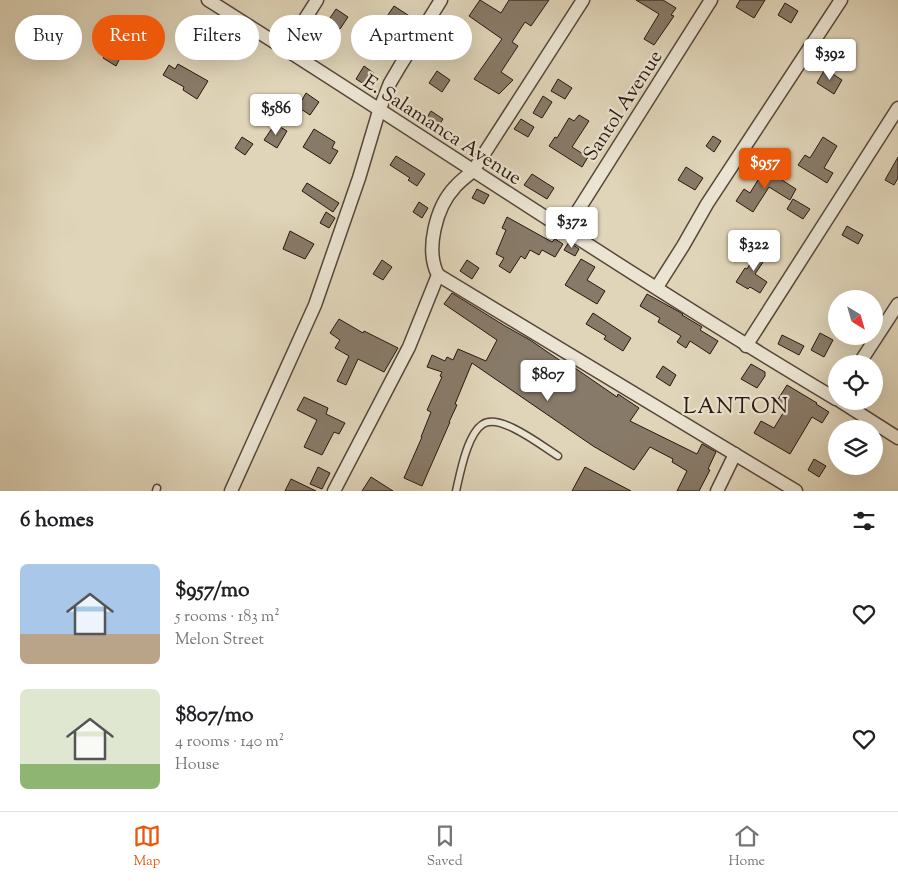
<!DOCTYPE html>
<meta charset="utf-8">
<style>
:root{--surface:#fff;--page:#f2f2f2;--text:#202124;--muted:#757577;--line:#e0e0e0;--accent:#ea580c}
body{margin:0;font-family:"Sorts Mill Goudy",serif;background:var(--page);color:var(--text);height:100vh;display:flex;flex-direction:column;font-size:19px;white-space:nowrap}
*{box-sizing:border-box;margin:0}
p{font-size:16px;color:var(--muted)}
.icon{flex:none;width:28px;height:28px;fill:none;stroke:currentColor;stroke-width:2;stroke-linecap:round;stroke-linejoin:round}
.map{position:relative;height:491px;overflow:hidden}
.panel{display:flex;flex-direction:column;background:var(--surface);flex:1}
.panel>*{flex:none}
.hud{position:absolute;left:15px;top:15px;width:500px;height:45px;display:flex;gap:10px}
.needle{width:32px;rotate:143deg}
.controls{position:absolute;left:828px;top:290px;display:grid;gap:10px}
.controls a{display:grid;place-items:center;width:55px;height:55px;border-radius:50%;background:var(--surface);box-shadow:0 5px 20px #0002;font-size:25px}
.price{position:absolute;translate:-50% -42px;padding:0 11px;border-radius:5px;background:#fff;color:#222;font-size:16px;line-height:32px;filter:drop-shadow(0 1px 2px #0008)}
.price::after{content:'';position:absolute;left:50%;top:30px;width:15px;height:11px;margin-left:-8px;background:inherit;clip-path:polygon(0 0,100% 0,50% 100%)}
.price.active{background:var(--accent);color:#fff}
ul{padding:0;list-style:none}
li{display:flex;align-items:center;gap:15px;height:125px;padding:0 20px}
li span{display:grid;place-items:center;flex:none;width:140px;height:100px;border-radius:8px;color:#555}
li>.icon{margin-inline-start:auto}
span .icon{width:60px;height:60px;fill:#fffc;stroke-width:1}
li b{font-size:21px}
h2{display:flex;justify-content:space-between;align-items:center;height:60px;padding:0 20px;font-size:21px}
.chip{padding:0 18px;border-radius:22px;background:var(--surface);box-shadow:0 5px 20px #0002;font-size:18px;line-height:45px}
.chip.active{background:var(--accent);color:#fff}
.menu{display:flex;justify-content:space-around;align-items:center;height:70px;border-top:1px solid var(--line);background:var(--surface);font-size:14px;color:var(--muted)}
.menu a{display:grid;justify-items:center;gap:2px}
.menu .active{color:var(--accent)}
.map>svg:first-child{display:block}
.building{fill:#887a68;stroke:#281710}
.lines{fill:none;stroke-linecap:round;stroke-linejoin:round}
.lane-casing{stroke:#56463a;stroke-width:9}
.street-casing{stroke:#56463a;stroke-width:15}
.lane{stroke:#ebe4d2;stroke-width:6}
.street{stroke:#ebe4d2;stroke-width:12}
.labels{text-anchor:middle;stroke-width:4.5;stroke-linejoin:round;paint-order:stroke}
.street-label{font-size:20px;fill:#281710;stroke:#ebe4d2}
.quarter-label{font-size:22px;letter-spacing:1px;fill:#281710;stroke:#ebe4d2}
</style>
<div class="map">
<svg width="898" height="491" viewBox="0 0 898 491">
<rect width="100%" height="100%" fill="#e0d5b9"/>
<filter id="stains"><feTurbulence type="fractalNoise" baseFrequency=".004" numOctaves="4"/><feColorMatrix values="0 0 0 0 .2 0 0 0 0 .09 0 0 0 0 .02 0 0 0 .5 -.17"/></filter>
<radialGradient id="worn" r=".72"><stop offset=".6" stop-color="#630" stop-opacity="0"/><stop offset="1" stop-color="#630" stop-opacity=".3"/></radialGradient>
<g class="building">
<polygon points="480,0 501,13 509,0 549,0 531,26 525,22 512,42 518,46 501,72 513,80 499,94 474,79 502,39 469,16"/>
<polygon points="636,0 663,0 676,8 671,15 674,16 654,45 644,39 659,14"/>
<polygon points="740,0 765,0 754,18 736,7"/>
<polygon points="785,3 798,11 791,23 778,15"/>
<polygon points="394,6 411,17 399,34 396,32 380,56 369,48 377,37 371,33 378,23 381,25"/>
<polygon points="336,9 348,17 340,29 328,21"/>
<polygon points="205,21 214,27 206,40 197,35"/>
<polygon points="317,23 326,29 308,54 300,49"/>
<polygon points="837,43 847,49 836,66 827,60"/>
<polygon points="111,44 123,52 116,66 103,58"/>
<polygon points="178,64 208,81 197,99 183,90 184,87 163,75 169,65 175,69"/>
<polygon points="364,66 375,74 367,86 356,79"/>
<polygon points="825,69 842,80 834,94 817,83"/>
<polygon points="437,71 450,80 442,92 429,83"/>
<polygon points="558,79 572,88 565,99 551,91"/>
<polygon points="306,93 319,102 310,115 298,107"/>
<polygon points="543,96 552,102 542,118 533,113"/>
<polygon points="431,111 443,119 436,130 424,122"/>
<polygon points="579,115 589,121 572,147 588,157 582,167 549,146 555,137 557,138 569,118 574,121"/>
<polygon points="521,119 534,127 528,137 514,129"/>
<polygon points="275,124 287,131 277,148 264,140"/>
<polygon points="314,129 335,142 332,148 338,151 330,164 303,147"/>
<polygon points="713,136 721,141 714,152 706,146"/>
<polygon points="242,137 253,144 245,155 235,148"/>
<polygon points="823,137 837,146 824,168 833,173 827,183 798,165 805,155 810,158"/>
<polygon points="396,156 425,174 417,186 408,180 410,178 390,165"/>
<polygon points="898,157 898,178 894,185 885,180"/>
<polygon points="686,167 703,178 695,190 678,180"/>
<polygon points="766,167 778,174 777,177 796,189 790,200 769,187 753,212 736,201 744,189 750,193"/>
<polygon points="532,174 554,188 547,199 524,185"/>
<polygon points="307,183 339,203 333,212 302,191"/>
<polygon points="477,189 489,195 484,204 472,198"/>
<polygon points="793,199 810,209 803,219 787,209"/>
<polygon points="419,202 428,208 422,218 413,212"/>
<polygon points="326,212 335,218 329,228 320,223"/>
<polygon points="507,217 552,242 555,239 563,244 555,257 542,250 539,255 530,250 525,259 521,256 510,273 499,266 504,258 496,254 506,230 502,228"/>
<polygon points="847,226 863,235 858,244 842,235"/>
<polygon points="290,231 314,244 305,259 283,249"/>
<polygon points="569,242 579,249 575,256 564,250"/>
<polygon points="761,246 770,252 755,274 767,282 760,293 750,287 748,289 736,282 745,268 747,269"/>
<polygon points="581,259 595,267 587,280 605,291 597,304 565,285"/>
<polygon points="382,260 392,267 383,280 373,274"/>
<polygon points="467,260 479,268 472,279 460,271"/>
<polygon points="452,293 505,326 530,340 571,368 572,366 617,397 618,394 639,408 630,421 697,454 702,444 716,452 708,469 710,470 699,491 677,491 687,471 672,462 673,459 650,447 634,470 593,446 472,363 455,404 457,405 449,422 450,422 422,486 404,478 422,437 421,437 431,412 427,410 442,377 440,376 442,372 427,367 432,355 445,361 447,357 453,360 458,349 486,361 497,340 444,304"/>
<polygon points="647,294 683,314 682,315 702,327 700,330 718,341 710,354 690,341 686,348 677,342 681,336 658,322 660,318 640,306"/>
<polygon points="593,313 631,338 623,351 604,339 606,336 586,324"/>
<polygon points="339,319 363,333 364,331 398,348 384,372 358,359 346,385 337,381 349,356 335,348 340,340 330,333"/>
<polygon points="820,333 833,340 824,357 811,350"/>
<polygon points="782,335 804,346 799,355 778,344"/>
<polygon points="751,364 765,372 765,376 757,388 741,379"/>
<polygon points="663,366 676,375 670,386 656,377"/>
<polygon points="787,385 817,403 816,404 829,412 822,423 812,417 790,454 754,433 761,421 774,428 785,410 775,404"/>
<polygon points="304,397 328,408 326,414 345,423 339,434 334,432 322,455 304,447 317,420 297,410"/>
<polygon points="814,459 826,466 819,477 808,470"/>
<polygon points="318,467 330,473 322,489 310,484"/>
<polygon points="585,467 631,491 572,491"/>
<polygon points="371,477 393,491 362,491"/>
<polygon points="291,479 316,491 285,491"/>
</g>
<g class="lines">
<g class="lane-casing">
<g id="lane">
<polyline points="156,491 157,488"/>
<path d="M456,491C460,474 467,434 483,424C500,413 542,446 558,456"/>
</g>
</g>
<g class="street-casing">
<g id="street">
<path d="M208,0C418,132 623,272 836,399"/>
<polyline points="286,49 317,0"/>
<polyline points="565,231 711,0"/>
<polyline points="438,275 796,491"/>
<polyline points="657,287 683,246 707,204 841,0"/>
<polyline points="746,346 898,108"/>
<polyline points="859,364 898,304"/>
<polyline points="840,401 898,438"/>
<polyline points="231,491 315,305 359,178 379,111 390,83 400,66 441,0"/>
<path d="M334,491L409,347L438,275C425,250 436,207 455,187C460,181 467,176 473,171L583,0"/>
<polyline points="717,491 735,454"/>
</g>
</g>
<use href="#lane" class="lane"/>
<use href="#street" class="street"/>
</g>
<g class="labels">
<g class="street-label">
<text transform="translate(622 105) rotate(-57)" y="7">Santol Avenue</text>
<text transform="translate(443 129) rotate(33)" y="7">E. Salamanca Avenue</text>
</g>
<g class="quarter-label">
<text x="736" y="413">LANTON</text>
</g>
</g>
<rect width="100%" height="100%" filter="url(#stains)"/>
<rect width="100%" height="100%" fill="url(#worn)"/>
</svg>
<div class="controls">
<a><svg class="needle" viewBox="-14 -14 28 28"><path d="M0-13l5 13h-10z" fill="#e53935"/><path d="M0 13l5-13h-10z" fill="#757577"/></svg></a>
<a><svg class="icon" aria-label="locate" viewBox="0 0 24 24"><circle cx="12" cy="12" r="6"/><path d="M12 2v4M12 18v4M2 12h4M18 12h4"/></svg></a>
<a><svg class="icon" aria-label="layers" viewBox="0 0 24 24"><path d="M12 4l9 5-9 5-9-5zM3 14l9 5 9-5"/></svg></a>
</div>
<b class="price" style="left:830px;top:81px">$392</b>
<b class="price" style="left:276px;top:136px">$586</b>
<b class="price active" style="left:765px;top:190px">$957</b>
<b class="price" style="left:572px;top:249px">$372</b>
<b class="price" style="left:754px;top:272px">$322</b>
<b class="price" style="left:548px;top:402px">$807</b>
<div class="hud">
<a class="chip">Buy</a>
<a class="chip active">Rent</a>
<a class="chip">Filters</a>
<a class="chip">New</a>
<a class="chip">Apartment</a>
</div>
</div>
<section class="panel">
<h2>6 homes<svg class="icon" aria-label="filters" viewBox="0 0 24 24"><path d="M4 7h16M4 17h16"/><circle cx="9" cy="7" r="2"/><circle cx="15" cy="17" r="2"/></svg></h2>
<ul>
<li><span style="background:linear-gradient(#a9c7e8 70%,#b9a48a 0)"><svg class="icon" aria-label="home" viewBox="0 0 24 24"><path d="M3 11l9-7 9 7M6 9v11h12V9"/></svg></span><div><b>$957/mo</b><p>5 rooms · 183 m²</p><p>Melon Street</p></div><svg class="icon" aria-label="heart" viewBox="0 0 24 24"><path d="M12 20l-8-8c-3-5 5-10 8-4 3-6 11-1 8 4z"/></svg></li>
<li><span style="background:linear-gradient(#dfe7d0 75%,#8fb573 0)"><svg class="icon" aria-label="home" viewBox="0 0 24 24"><path d="M3 11l9-7 9 7M6 9v11h12V9"/></svg></span><div><b>$807/mo</b><p>4 rooms · 140 m²</p><p>House</p></div><svg class="icon" aria-label="heart" viewBox="0 0 24 24"><path d="M12 20l-8-8c-3-5 5-10 8-4 3-6 11-1 8 4z"/></svg></li>
</ul>
</section>
<nav class="menu">
<a class="active"><svg class="icon" aria-label="map" viewBox="0 0 24 24"><path d="M3 6l6-2 6 2 6-2v14l-6 2-6-2-6 2zM9 4v14M15 6v14"/></svg>Map</a>
<a><svg class="icon" aria-label="saved" viewBox="0 0 24 24"><path d="M7 4h10v16l-5-4-5 4z"/></svg>Saved</a>
<a><svg class="icon" aria-label="home" viewBox="0 0 24 24"><path d="M3 11l9-7 9 7M6 9v11h12V9"/></svg>Home</a>
</nav>
